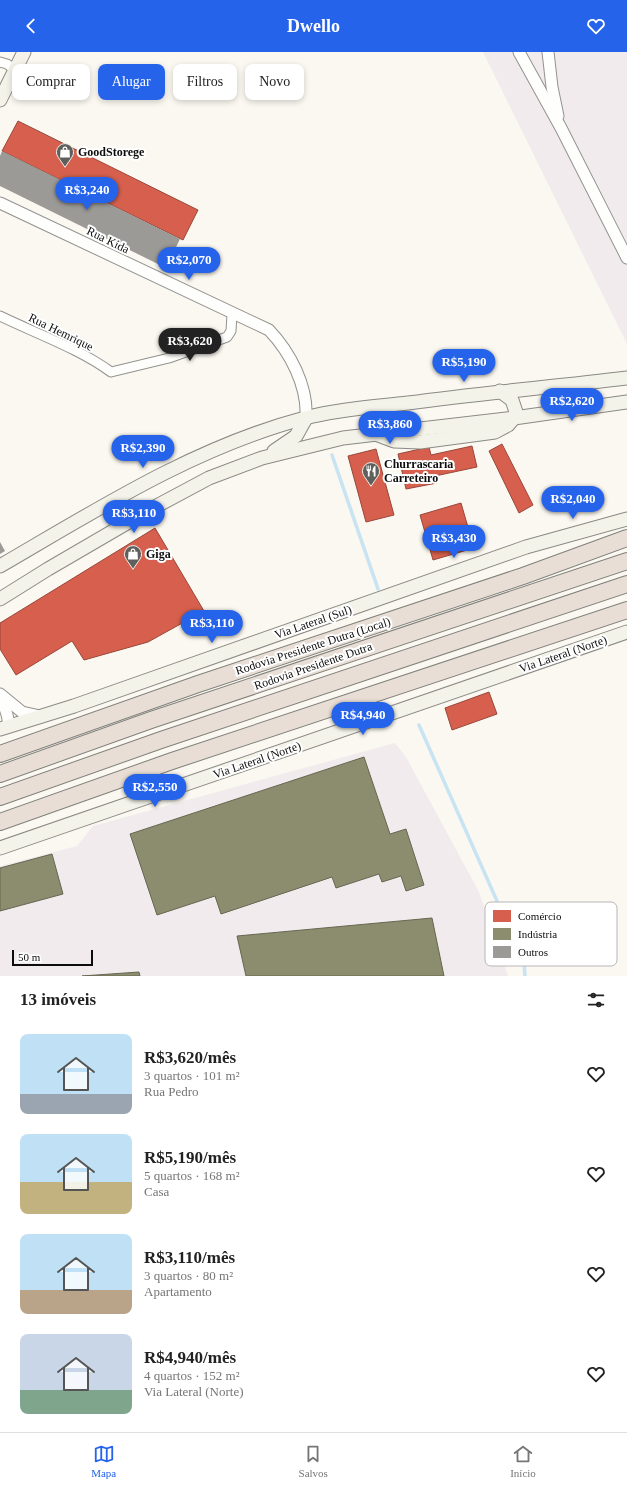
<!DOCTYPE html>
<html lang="pt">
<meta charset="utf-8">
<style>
:root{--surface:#fff;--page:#f6f6f6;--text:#222;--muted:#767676;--line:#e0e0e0;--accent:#2563eb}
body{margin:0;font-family:Georgia,serif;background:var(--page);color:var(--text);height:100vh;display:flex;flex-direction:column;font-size:15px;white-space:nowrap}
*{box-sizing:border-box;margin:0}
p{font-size:13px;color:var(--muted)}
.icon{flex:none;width:22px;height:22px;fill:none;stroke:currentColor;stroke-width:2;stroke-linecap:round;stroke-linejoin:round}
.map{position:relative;height:924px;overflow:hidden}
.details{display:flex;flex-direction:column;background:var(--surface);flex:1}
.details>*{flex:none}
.guide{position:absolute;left:12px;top:12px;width:400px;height:36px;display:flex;gap:8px}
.scale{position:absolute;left:12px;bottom:10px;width:81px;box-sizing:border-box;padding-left:4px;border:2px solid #0c0c0c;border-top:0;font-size:11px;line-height:14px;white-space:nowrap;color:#0c0c0c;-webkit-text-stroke:3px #fff;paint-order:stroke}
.price{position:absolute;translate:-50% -34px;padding:0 9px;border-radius:14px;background:var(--accent);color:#fff;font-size:13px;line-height:26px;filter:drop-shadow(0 1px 2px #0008)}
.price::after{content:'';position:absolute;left:50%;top:24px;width:12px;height:9px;margin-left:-6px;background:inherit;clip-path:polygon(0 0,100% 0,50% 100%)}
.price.selected{background:#222;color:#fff}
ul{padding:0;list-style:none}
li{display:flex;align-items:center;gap:12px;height:100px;padding:0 20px}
li span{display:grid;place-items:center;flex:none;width:112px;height:80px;border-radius:8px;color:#555}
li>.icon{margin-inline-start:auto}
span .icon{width:48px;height:48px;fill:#fffc;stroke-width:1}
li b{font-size:17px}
h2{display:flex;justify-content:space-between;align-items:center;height:48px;padding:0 20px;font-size:17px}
.pill{padding:0 14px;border-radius:8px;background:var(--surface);box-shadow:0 2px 6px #0003;font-size:14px;line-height:36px}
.pill.selected{background:var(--accent);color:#fff}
header{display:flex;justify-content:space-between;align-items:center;height:52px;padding:0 20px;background:var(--accent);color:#fff;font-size:18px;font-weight:600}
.dock{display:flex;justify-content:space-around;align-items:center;height:56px;border-top:1px solid var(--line);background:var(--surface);font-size:11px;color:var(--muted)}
.dock a{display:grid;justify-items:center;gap:2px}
.dock .selected{color:var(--accent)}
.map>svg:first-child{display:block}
.industrial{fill:#f1ebed}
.shops{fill:#d6604d;stroke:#99473a}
.industry{fill:#8c8c6e;stroke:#666651}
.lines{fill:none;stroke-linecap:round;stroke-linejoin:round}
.stream{stroke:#c8e3f2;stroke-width:3.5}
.building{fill:#9c9a96}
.minor-casing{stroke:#93928f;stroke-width:11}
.tertiary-casing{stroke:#93928f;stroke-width:13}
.secondary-casing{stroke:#8a8985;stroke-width:15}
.motorway-casing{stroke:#80807c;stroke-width:18}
.minor{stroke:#fefefd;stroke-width:9}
.tertiary{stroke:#fefefd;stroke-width:11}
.secondary{stroke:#f4f3e9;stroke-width:13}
.motorway{stroke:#e8ded5;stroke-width:16}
.labels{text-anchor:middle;stroke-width:4;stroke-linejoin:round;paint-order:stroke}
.poi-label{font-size:12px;font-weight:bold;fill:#0c0c0c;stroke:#fff;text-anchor:start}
.street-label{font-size:12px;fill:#0c0c0c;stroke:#fff}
.key{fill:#fff;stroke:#b6b6b6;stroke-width:1}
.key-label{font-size:11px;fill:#0c0c0c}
</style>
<header><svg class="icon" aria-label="back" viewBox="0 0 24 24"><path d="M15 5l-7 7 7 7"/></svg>Dwello<svg class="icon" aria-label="heart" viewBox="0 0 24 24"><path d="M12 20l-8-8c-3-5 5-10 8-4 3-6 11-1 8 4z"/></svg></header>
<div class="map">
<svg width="627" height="924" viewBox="0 0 627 924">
<rect width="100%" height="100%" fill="#faf8f0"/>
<g class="industrial">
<polygon points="483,0 627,0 627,292"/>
<polygon points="395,691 406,705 479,840 508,924 0,924 0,814 77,794 93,774"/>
</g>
<g class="shops">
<polygon points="18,69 198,158 183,188 2,99"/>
<polygon points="502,392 533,453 519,461 489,399"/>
<polygon points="472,394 477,415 435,424 437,431 406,437 398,402 429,395 431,403"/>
<polygon points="376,397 394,463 366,470 348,404"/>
<polygon points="461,451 474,496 433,508 420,463"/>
<polygon points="155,476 204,559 148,590 84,608 72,589 16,623 0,597 0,571"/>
<polygon points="489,640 497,662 452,678 445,656"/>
</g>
<g class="industry">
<polygon points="364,705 390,782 406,777 424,833 406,839 401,824 382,830 379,822 336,836 332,825 221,862 215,844 157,863 130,782"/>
<polygon points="52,802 63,842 0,859 0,816"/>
<polygon points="432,866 444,924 246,924 237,884"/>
<polygon points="139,920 140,924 82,924"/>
</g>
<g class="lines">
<g class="stream">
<polyline points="332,403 378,537"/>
<polyline points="419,673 524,910 525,924"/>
</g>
</g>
<g class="building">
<polygon points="2,99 180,187 166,216 0,134 0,104"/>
<polygon points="0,490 5,499 0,502"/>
</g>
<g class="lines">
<g class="minor-casing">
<g id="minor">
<polyline points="0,10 7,12 14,17"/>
<path d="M0,264C35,281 80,297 111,320L169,306L227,285L231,279L232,262"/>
</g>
</g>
<g class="tertiary-casing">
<g id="tertiary">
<polyline points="519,0 561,76 627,206"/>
<polyline points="548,0 552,35 558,64"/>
<path d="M0,151L269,278C290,300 308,334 306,366"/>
<polyline points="0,642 22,660 40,664"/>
<path d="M3,646C3,656 10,664 8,674"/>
</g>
</g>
<g class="secondary-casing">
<g id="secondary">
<polyline points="0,48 24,0"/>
<polyline points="378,383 394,389 420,390 495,380 508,373 514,366 516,360 512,348 500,339"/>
<polyline points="274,399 296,384 306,366"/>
<path d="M0,514C98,457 195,395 305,366C339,357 374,355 408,351C481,341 554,335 627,326"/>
<polyline points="0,547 48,517 151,457 209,426 262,406 343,386 514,366 627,350"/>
<polyline points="0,677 74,654 526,495 627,467"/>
<polyline points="0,796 627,580"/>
</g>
</g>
<g class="motorway-casing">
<g id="motorway">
<polyline points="0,702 198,632 523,524 627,486"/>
<polyline points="0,722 151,668 627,509"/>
<polyline points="0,745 161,688 627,532"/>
<polyline points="0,770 172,709 627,558"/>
</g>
</g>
<use href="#minor" class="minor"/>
<use href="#tertiary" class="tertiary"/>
<use href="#secondary" class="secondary"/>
<use href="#motorway" class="motorway"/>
</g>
<defs>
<g id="shop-pin" transform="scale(0.9)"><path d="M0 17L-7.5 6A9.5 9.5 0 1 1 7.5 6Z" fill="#5f5f5c" stroke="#fff"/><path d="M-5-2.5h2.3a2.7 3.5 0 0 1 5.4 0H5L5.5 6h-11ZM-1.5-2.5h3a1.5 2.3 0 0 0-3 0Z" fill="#fff"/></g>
<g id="restaurant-pin" transform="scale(0.9)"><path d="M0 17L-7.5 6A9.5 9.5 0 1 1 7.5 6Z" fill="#5f5f5c" stroke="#fff"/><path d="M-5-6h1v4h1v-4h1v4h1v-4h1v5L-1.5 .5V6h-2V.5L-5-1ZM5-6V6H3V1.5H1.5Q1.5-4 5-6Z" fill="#fff"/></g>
</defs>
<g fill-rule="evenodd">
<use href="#shop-pin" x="65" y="100"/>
<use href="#restaurant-pin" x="371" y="419"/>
<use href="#shop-pin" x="133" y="502"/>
</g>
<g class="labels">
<g class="poi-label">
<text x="78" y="104">GoodStorege</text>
<text x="384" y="416">Churrascaria<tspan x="384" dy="14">Carreteiro</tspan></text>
<text x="146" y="506">Giga</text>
</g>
<g class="street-label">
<text transform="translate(108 188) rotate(26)" y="4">Rua Kida</text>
<text transform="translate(61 280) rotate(26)" y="4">Rua Hemrique</text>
<text transform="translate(313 570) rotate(-19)" y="4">Via Lateral (Sul)</text>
<text transform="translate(313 594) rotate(-18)" y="4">Rodovia Presidente Dutra (Local)</text>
<text transform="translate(563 602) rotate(-19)" y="4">Via Lateral (Norte)</text>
<text transform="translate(313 614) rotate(-19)" y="4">Rodovia Presidente Dutra</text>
<text transform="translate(257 708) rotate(-19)" y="4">Via Lateral (Norte)</text>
</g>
</g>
<rect x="485" y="850" width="132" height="64" rx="6" class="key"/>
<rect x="493" y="858" width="18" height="12" fill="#d6604d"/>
<rect x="493" y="876" width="18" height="12" fill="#8c8c6e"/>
<rect x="493" y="894" width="18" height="12" fill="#9c9a96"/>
<g class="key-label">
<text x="518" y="868">Comércio</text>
<text x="518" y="886">Indústria</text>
<text x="518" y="904">Outros</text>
</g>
</svg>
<div class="scale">50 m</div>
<b class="price" style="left:87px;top:159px">R$3,240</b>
<b class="price" style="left:189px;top:229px">R$2,070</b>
<b class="price selected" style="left:190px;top:310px">R$3,620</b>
<b class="price" style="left:464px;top:331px">R$5,190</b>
<b class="price" style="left:572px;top:370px">R$2,620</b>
<b class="price" style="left:390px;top:393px">R$3,860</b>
<b class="price" style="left:143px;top:417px">R$2,390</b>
<b class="price" style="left:573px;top:468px">R$2,040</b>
<b class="price" style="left:134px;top:482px">R$3,110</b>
<b class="price" style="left:454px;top:507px">R$3,430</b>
<b class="price" style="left:212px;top:592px">R$3,110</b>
<b class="price" style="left:363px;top:684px">R$4,940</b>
<b class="price" style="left:155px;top:756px">R$2,550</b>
<div class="guide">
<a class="pill">Comprar</a>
<a class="pill selected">Alugar</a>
<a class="pill">Filtros</a>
<a class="pill">Novo</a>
</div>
</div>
<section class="details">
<h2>13 imóveis<svg class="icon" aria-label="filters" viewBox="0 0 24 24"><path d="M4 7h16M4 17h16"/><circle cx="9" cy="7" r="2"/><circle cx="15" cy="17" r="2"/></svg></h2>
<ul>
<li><span style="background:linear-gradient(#bfe0f5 75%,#9aa5b1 0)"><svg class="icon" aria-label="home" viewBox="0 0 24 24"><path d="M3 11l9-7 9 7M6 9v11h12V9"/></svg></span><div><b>R$3,620/mês</b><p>3 quartos · 101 m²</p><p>Rua Pedro</p></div><svg class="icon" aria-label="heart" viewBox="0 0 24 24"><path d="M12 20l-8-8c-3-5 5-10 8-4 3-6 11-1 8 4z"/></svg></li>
<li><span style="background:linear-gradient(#bfe0f5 60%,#c2b280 0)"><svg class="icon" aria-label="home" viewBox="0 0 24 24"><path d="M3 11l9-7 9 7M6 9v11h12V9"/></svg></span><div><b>R$5,190/mês</b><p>5 quartos · 168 m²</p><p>Casa</p></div><svg class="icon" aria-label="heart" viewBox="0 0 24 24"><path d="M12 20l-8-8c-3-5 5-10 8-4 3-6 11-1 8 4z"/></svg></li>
<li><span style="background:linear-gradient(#bfe0f5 70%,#b9a48a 0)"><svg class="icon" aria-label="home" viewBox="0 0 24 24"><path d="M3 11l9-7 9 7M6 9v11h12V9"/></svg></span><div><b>R$3,110/mês</b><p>3 quartos · 80 m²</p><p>Apartamento</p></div><svg class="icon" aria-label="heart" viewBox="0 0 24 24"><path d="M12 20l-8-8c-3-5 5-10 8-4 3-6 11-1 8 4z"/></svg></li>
<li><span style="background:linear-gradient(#c9d6e8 70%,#7fa58c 0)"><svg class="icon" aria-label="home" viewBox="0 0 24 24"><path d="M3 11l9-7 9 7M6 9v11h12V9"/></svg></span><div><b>R$4,940/mês</b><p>4 quartos · 152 m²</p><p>Via Lateral (Norte)</p></div><svg class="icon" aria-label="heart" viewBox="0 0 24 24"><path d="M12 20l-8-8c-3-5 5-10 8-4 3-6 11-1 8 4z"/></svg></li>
</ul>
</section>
<nav class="dock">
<a class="selected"><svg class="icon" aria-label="map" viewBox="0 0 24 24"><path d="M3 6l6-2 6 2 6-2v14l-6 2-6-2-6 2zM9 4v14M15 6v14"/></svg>Mapa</a>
<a><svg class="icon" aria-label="saved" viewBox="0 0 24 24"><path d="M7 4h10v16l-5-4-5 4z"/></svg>Salvos</a>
<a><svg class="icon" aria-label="home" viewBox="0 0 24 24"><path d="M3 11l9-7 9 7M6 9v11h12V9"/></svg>Início</a>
</nav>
